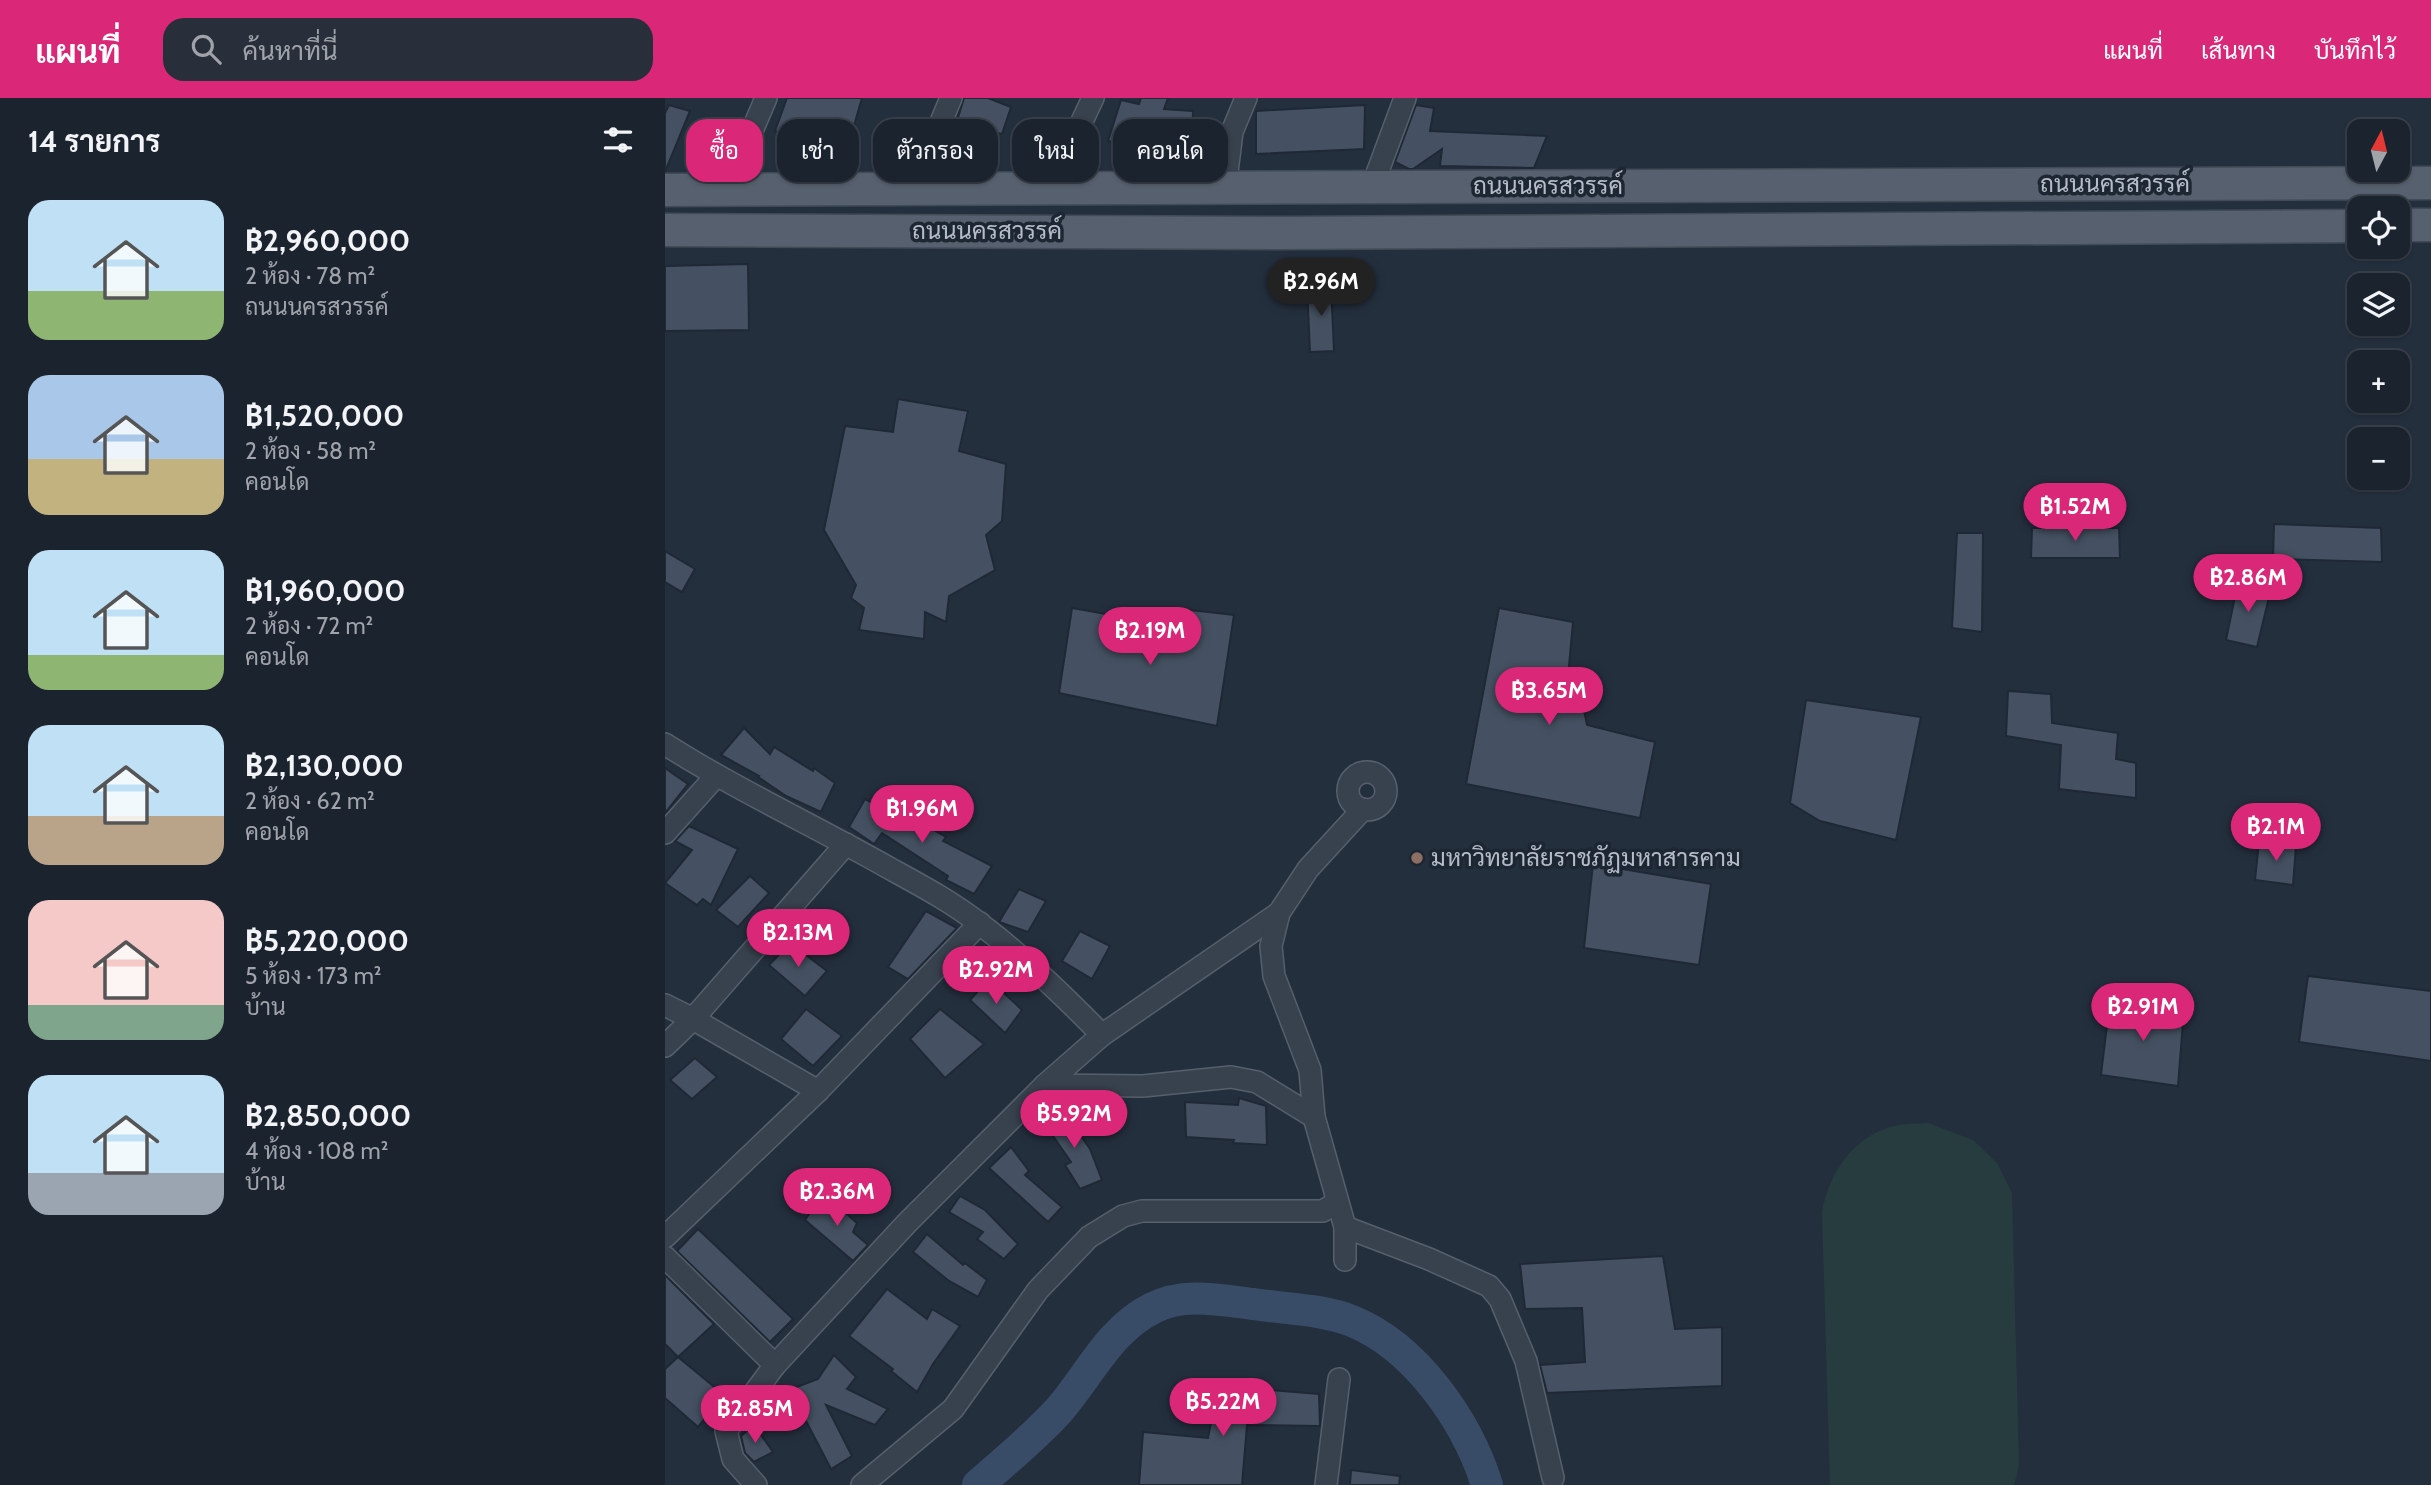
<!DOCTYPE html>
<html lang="th">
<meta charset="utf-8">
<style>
:root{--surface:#1b232e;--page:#282f3a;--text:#f1f3f6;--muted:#a0a4aa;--line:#39404a;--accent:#db2777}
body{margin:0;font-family:Cabin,Sarabun,sans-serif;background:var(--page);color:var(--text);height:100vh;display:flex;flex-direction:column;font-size:26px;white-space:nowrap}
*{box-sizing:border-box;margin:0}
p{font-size:23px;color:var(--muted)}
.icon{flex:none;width:38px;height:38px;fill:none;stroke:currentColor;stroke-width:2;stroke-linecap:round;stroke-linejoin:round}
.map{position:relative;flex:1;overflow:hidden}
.side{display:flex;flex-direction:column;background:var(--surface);width:665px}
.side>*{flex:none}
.banner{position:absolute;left:21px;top:21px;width:665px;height:63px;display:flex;gap:14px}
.needle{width:46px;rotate:7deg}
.buttons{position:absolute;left:1682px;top:21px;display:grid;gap:14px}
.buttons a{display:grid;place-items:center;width:63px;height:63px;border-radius:14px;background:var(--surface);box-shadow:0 2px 5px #0004,0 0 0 2px var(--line);font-size:35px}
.price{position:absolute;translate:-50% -60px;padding:0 16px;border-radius:24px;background:var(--accent);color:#fff;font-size:23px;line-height:46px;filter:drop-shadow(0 2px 4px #0008)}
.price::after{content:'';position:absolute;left:50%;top:42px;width:21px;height:16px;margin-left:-10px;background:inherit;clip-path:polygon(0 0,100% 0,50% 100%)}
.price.current{background:#222;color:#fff}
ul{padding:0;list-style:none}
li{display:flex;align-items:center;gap:21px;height:175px;padding:0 28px}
li span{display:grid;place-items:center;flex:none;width:196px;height:140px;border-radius:21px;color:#555}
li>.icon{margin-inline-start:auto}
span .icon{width:84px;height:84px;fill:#fffc;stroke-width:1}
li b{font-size:30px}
h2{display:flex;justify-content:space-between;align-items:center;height:84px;padding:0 28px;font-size:30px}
.pill{padding:0 24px;border-radius:21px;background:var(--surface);box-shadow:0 2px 5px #0004,0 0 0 2px var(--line);font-size:24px;line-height:63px}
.pill.current{background:var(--accent);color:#fff}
header{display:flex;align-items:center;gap:42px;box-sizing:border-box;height:98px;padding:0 35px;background:var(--accent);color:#fff}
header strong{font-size:33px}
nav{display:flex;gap:38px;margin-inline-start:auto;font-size:24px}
.search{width:490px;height:63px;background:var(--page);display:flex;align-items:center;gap:18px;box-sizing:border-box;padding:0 24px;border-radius:21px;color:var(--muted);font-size:26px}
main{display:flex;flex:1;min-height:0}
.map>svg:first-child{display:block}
.green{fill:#263c3f}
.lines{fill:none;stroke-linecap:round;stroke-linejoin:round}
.river{stroke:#394c67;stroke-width:32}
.building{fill:#455162;stroke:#1f2835;stroke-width:2}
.minor-casing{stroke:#565f6c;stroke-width:24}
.primary-casing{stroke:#414a57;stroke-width:35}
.minor{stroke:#38414e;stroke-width:21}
.primary{stroke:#56606e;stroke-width:32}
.education-dot{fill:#8d6e63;stroke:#1d2633;stroke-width:2.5}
.labels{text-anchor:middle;stroke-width:7;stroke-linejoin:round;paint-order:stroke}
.street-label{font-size:24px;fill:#b4bcc9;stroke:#1d2633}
.poi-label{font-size:24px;fill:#b4bcc9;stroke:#1d2633;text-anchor:start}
</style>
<header>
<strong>แผนที่</strong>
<div class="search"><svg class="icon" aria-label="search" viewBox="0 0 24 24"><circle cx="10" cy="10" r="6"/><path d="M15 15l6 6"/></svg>ค้นหาที่นี่</div>
<nav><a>แผนที่</a><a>เส้นทาง</a><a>บันทึกไว้</a></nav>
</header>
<main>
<section class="side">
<h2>14 รายการ<svg class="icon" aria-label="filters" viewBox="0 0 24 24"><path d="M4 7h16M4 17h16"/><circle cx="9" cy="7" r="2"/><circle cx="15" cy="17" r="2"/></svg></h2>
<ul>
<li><span style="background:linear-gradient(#bfe0f5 65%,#8fb573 0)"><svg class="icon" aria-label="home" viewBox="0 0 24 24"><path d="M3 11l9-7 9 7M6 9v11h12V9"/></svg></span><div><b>฿2,960,000</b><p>2 ห้อง · 78 m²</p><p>ถนนนครสวรรค์</p></div></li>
<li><span style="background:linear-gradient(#a9c7e8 60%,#c2b280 0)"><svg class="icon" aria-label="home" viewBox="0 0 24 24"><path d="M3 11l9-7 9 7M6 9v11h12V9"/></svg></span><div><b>฿1,520,000</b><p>2 ห้อง · 58 m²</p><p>คอนโด</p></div></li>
<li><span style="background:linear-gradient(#bfe0f5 75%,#8fb573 0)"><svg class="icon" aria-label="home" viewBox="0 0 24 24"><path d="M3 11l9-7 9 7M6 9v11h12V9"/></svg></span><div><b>฿1,960,000</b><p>2 ห้อง · 72 m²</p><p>คอนโด</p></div></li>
<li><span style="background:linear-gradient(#bfe0f5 65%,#b9a48a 0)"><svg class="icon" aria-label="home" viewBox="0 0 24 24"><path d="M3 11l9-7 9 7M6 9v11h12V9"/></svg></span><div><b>฿2,130,000</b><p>2 ห้อง · 62 m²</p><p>คอนโด</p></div></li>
<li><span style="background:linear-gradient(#f6c9c9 75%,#7fa58c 0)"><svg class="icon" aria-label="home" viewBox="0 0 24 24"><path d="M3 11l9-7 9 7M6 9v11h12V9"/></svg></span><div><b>฿5,220,000</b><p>5 ห้อง · 173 m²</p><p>บ้าน</p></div></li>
<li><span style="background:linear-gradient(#bfe0f5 70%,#9aa5b1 0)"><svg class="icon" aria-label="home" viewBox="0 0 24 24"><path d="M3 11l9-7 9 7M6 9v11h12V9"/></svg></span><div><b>฿2,850,000</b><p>4 ห้อง · 108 m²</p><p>บ้าน</p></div></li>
</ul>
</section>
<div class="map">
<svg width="1766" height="1387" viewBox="0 0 1766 1387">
<rect width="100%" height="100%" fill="#242f3e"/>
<path class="green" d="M1263,1025L1308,1042L1332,1065L1347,1095L1354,1368L1349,1387H1165L1157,1114C1164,1075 1189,1037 1230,1028C1240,1025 1252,1026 1263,1025Z"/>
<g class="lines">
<path class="river" d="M313,1387C341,1362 370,1339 395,1311C425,1276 445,1231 488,1210C519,1194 555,1202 588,1206C620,1211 657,1211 687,1223C751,1249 802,1323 822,1387"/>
</g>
<g class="building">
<polygon points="122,0 197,0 181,55 110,33"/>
<polygon points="299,0 323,0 346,9 337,36 291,26"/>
<polygon points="476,0 503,0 499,11 528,13 527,51 443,43 456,2 474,6"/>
<polygon points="4,7 25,13 0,74 0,15"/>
<polygon points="700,7 699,51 591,56 591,13"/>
<polygon points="751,7 769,10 765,33 882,38 869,70 775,68 777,51 748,71 744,71 730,64"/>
<polygon points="83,166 84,232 0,233 0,168"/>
<polygon points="666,187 669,253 645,254 642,188"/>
<polygon points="233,301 303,313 294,353 341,366 337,423 321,437 330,472 284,498 281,524 260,514 259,541 194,532 199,510 186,500 191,487 159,432 180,328 228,334"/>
<polygon points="1609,426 1716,430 1717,464 1608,461"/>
<polygon points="1367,430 1454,430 1455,460 1366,460"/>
<polygon points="1292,435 1318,435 1317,534 1287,530"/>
<polygon points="0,453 30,471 17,494 0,484"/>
<polygon points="1573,484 1606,491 1592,549 1561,542"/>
<polygon points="407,510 441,516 441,532 516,548 525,512 569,517 552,628 394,595"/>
<polygon points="834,510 908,524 901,601 919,612 922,627 990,644 975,720 801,686"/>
<polygon points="1343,593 1386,596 1387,625 1453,635 1451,661 1471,665 1471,700 1394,691 1396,647 1341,638"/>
<polygon points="1141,602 1256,619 1231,742 1155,723 1125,705"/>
<polygon points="79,630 105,656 109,649 148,673 149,670 170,685 156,714 121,698 93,679 94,678 56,657"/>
<polygon points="0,670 23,686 0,715"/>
<polygon points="200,701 251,729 254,724 281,739 278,743 327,768 309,796 281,782 283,778 217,735 209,746 184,729"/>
<polygon points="24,728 73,751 46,807 38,801 32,807 0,785 27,752 10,743"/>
<polygon points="1594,744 1631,747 1628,787 1590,782"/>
<polygon points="928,766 1046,786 1034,867 919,850"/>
<polygon points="85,778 104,795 73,829 51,812"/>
<polygon points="354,791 381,803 363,834 334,824"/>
<polygon points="261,813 292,830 243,881 223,869"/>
<polygon points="415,833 445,848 427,881 397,863"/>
<polygon points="125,845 162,873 140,898 104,867"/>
<polygon points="1643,878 1766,893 1766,963 1634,944"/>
<polygon points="324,881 357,912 340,935 305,902"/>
<polygon points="1445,902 1519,911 1513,988 1436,977"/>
<polygon points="141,911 177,938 148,968 116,941"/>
<polygon points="275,911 319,946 280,980 245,941"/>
<polygon points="30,960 52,979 27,1001 5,982"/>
<polygon points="574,1000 601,1008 602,1047 568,1045 569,1042 521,1039 520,1004 573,1007"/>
<polygon points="398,1012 425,1051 437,1082 415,1091 400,1067 406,1064 377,1022"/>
<polygon points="346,1049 364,1073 360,1077 397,1109 383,1124 324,1070"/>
<polygon points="295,1098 320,1112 353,1146 339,1161 312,1141 318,1134 284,1114"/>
<polygon points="155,1100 174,1109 192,1125 188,1134 203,1147 188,1163 140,1122"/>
<polygon points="33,1131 128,1221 105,1244 12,1153"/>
<polygon points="262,1136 298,1167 300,1165 322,1182 313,1199 284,1183 248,1154"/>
<polygon points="998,1158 1010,1231 1057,1229 1057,1288 882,1295 875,1267 920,1264 917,1210 860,1211 855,1166"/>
<polygon points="0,1177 49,1226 13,1259 0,1246"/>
<polygon points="222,1191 262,1221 267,1211 295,1228 268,1266 252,1294 226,1273 228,1271 184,1238"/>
<polygon points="169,1257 191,1279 182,1291 223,1311 210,1327 161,1307 187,1358 166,1371 141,1323 138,1324 116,1295 153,1281"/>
<polygon points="13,1259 59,1297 33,1329 0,1300 0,1271"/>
<polygon points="553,1288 654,1296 655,1328 582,1327 577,1387 474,1387 478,1334 543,1340"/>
<polygon points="89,1327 108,1354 89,1364 80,1355 76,1338"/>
<polygon points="686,1372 735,1378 734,1387 685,1387"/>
</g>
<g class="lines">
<g class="minor-casing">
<g id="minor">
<polyline points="707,89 740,0"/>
<polyline points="560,90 567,34 581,0"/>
<polyline points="248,91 286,0"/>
<polyline points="396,91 411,36 428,0"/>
<polyline points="62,92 101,0"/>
<path d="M0,646C72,692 150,728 224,770C255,787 287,804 315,826C358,858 400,899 437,937L380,987L242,1125L110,1267L61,1333L68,1361L91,1387"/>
<circle cx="702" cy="693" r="19"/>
<polyline points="0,735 51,678"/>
<polyline points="0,907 28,921 153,993"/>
<polyline points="437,937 614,815"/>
<polyline points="0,948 28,921 181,746"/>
<polyline points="380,987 478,988 566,979 592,984 649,1019"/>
<polyline points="680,1129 764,1161 824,1188 835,1201 861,1263 888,1380"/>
<polyline points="0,1139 153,993 315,825"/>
<polyline points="0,1159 110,1267"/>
<polyline points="680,1162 680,1129 649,1019 645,972 609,878 606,848 614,815 643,771 698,711"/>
<polyline points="197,1387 288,1311 373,1192 424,1139 458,1118 477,1113 658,1113 672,1104"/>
<polyline points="661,1387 674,1281"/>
</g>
</g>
<g class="primary-casing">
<g id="primary">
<polyline points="0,92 1766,85"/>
<polyline points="1732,127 1766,127"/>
<polyline points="0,132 621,135 1694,128"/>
</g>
</g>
<use href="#minor" class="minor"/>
<use href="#primary" class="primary"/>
</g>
<circle class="education-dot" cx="752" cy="760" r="7"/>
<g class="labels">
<g class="street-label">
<text x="1450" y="94">ถนนนครสวรรค์</text>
<text x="883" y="96">ถนนนครสวรรค์</text>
<text x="322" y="141">ถนนนครสวรรค์</text>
</g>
<g class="poi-label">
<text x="766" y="768">มหาวิทยาลัยราชภัฏมหาสารคาม</text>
</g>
</g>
</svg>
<div class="buttons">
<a><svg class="needle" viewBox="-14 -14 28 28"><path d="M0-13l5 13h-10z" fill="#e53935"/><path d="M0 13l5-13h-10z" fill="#a0a4aa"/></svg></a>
<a><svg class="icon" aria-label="locate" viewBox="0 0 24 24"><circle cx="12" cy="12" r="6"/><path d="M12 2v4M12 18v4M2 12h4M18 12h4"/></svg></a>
<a><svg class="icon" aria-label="layers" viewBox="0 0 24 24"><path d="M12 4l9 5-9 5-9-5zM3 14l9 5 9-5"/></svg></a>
<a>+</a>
<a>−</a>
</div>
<b class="price current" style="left:656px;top:220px">฿2.96M</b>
<b class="price" style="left:1410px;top:445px">฿1.52M</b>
<b class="price" style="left:1583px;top:516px">฿2.86M</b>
<b class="price" style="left:485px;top:569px">฿2.19M</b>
<b class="price" style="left:884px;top:629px">฿3.65M</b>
<b class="price" style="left:257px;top:747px">฿1.96M</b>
<b class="price" style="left:1611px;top:765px">฿2.1M</b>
<b class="price" style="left:133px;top:871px">฿2.13M</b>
<b class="price" style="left:331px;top:908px">฿2.92M</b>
<b class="price" style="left:1478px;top:945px">฿2.91M</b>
<b class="price" style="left:409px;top:1052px">฿5.92M</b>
<b class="price" style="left:172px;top:1130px">฿2.36M</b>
<b class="price" style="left:558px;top:1340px">฿5.22M</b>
<b class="price" style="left:90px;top:1347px">฿2.85M</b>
<div class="banner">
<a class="pill current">ซื้อ</a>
<a class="pill">เช่า</a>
<a class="pill">ตัวกรอง</a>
<a class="pill">ใหม่</a>
<a class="pill">คอนโด</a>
</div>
</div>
</main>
